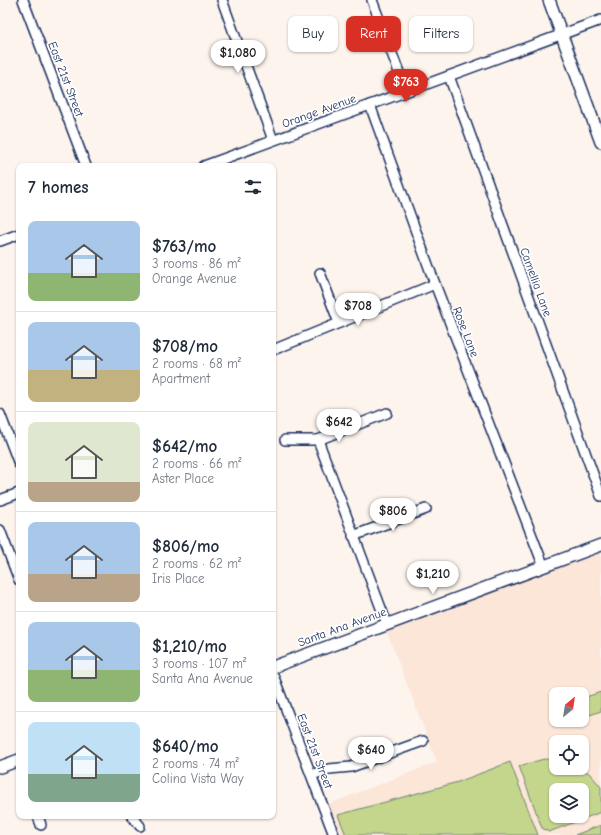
<!DOCTYPE html>
<meta charset="utf-8">
<style>
:root{--surface:#fff;--page:#f6f6f7;--text:#1f2937;--muted:#747a83;--line:#e0e1e3;--accent:#d93025}
body{margin:0;font-family:"Comic Neue",sans-serif;background:var(--page);color:var(--text);height:100vh;display:flex;flex-direction:column;font-size:15px;white-space:nowrap}
*{box-sizing:border-box;margin:0}
p{font-size:13px;color:var(--muted)}
.icon{flex:none;width:22px;height:22px;fill:none;stroke:currentColor;stroke-width:2;stroke-linecap:round;stroke-linejoin:round}
.map{position:relative;flex:1;overflow:hidden}
.drawer{position:absolute;left:16px;top:163px;width:260px;height:656px;display:flex;flex-direction:column;background:var(--surface);border-radius:8px;box-shadow:0 1px 3px #0004}
.drawer>*{flex:none}
.guide{position:absolute;left:288px;top:16px;width:253px;height:36px;display:flex;gap:8px}
.needle{width:26px;rotate:30deg}
.controls{position:absolute;left:549px;top:687px;display:grid;gap:8px}
.controls a{display:grid;place-items:center;width:40px;height:40px;border-radius:8px;background:var(--surface);box-shadow:0 1px 3px #0004;font-size:20px}
.price{position:absolute;translate:-50% -34px;padding:0 9px;border-radius:14px;background:#fff;color:#222;font-size:13px;line-height:26px;filter:drop-shadow(0 1px 2px #0008)}
.price::after{content:'';position:absolute;left:50%;top:24px;width:12px;height:9px;margin-left:-6px;background:inherit;clip-path:polygon(0 0,100% 0,50% 100%)}
.price.selected{background:var(--accent);color:#fff}
ul{padding:0;list-style:none}
li{display:flex;align-items:center;gap:12px;height:100px;padding:0 12px}
li+li{border-top:1px solid var(--line)}
li span{display:grid;place-items:center;flex:none;width:112px;height:80px;border-radius:8px;color:#555}
li>.icon{margin-inline-start:auto}
span .icon{width:48px;height:48px;fill:#fffc;stroke-width:1}
li b{font-size:17px}
h2{display:flex;justify-content:space-between;align-items:center;height:48px;padding:0 12px;font-size:17px}
.chip{padding:0 14px;border-radius:8px;background:var(--surface);box-shadow:0 1px 3px #0004;font-size:14px;line-height:36px}
.chip.selected{background:var(--accent);color:#fff}
.map>svg:first-child{display:block}
.built{fill:#fbe6d8;fill-rule:evenodd}
.green{fill:#c4d68b;stroke:#708274;fill-rule:evenodd}
.lines{fill:none;stroke-linecap:round;stroke-linejoin:round}
.minor-casing{stroke:#1b2f5e;stroke-width:12}
.tertiary-casing{stroke:#1b2f5e;stroke-width:14}
.minor{stroke:#fff;stroke-width:9}
.tertiary{stroke:#fff;stroke-width:11}
.labels{text-anchor:middle;stroke-width:3.5;stroke-linejoin:round;paint-order:stroke}
.street-label{font-size:12px;fill:#1b2f5e;stroke:#fff}
</style>
<div class="map">
<svg width="601" height="835" viewBox="0 0 601 835">
<rect width="100%" height="100%" fill="#fdf4ed"/>
<filter id="ink" filterUnits="userSpaceOnUse"><feTurbulence type="fractalNoise" baseFrequency=".025" numOctaves="2"/><feDisplacementMap in="SourceGraphic" scale="8" xChannelSelector="R" yChannelSelector="G"/><feConvolveMatrix kernelMatrix="1 2 1 2 8 2 1 2 1" color-interpolation-filters="sRGB"/></filter>
<g filter="url(#ink)">
<path class="built" d="M601,551V835H341L329,804L437,762L387,632ZM556,694H582V720H556ZM556,742H582V768H556ZM556,790H582V816H556Z"/>
<g class="green">
<polygon points="601,692 601,711 590,715 583,698"/>
<path d="M544,759L556,760V768H582L590,774L601,787V812L549,832L542,828L519,766ZM556,790H582V816H556Z"/>
<polygon points="510,762 538,835 346,835 338,815 458,782"/>
<polygon points="601,825 601,835 575,835"/>
</g>
<g class="lines">
<g class="minor-casing">
<g id="minor">
<polyline points="23,0 86,166"/>
<polyline points="222,0 273,140"/>
<polyline points="372,0 406,91"/>
<polyline points="449,76 601,496"/>
<polyline points="370,105 435,284 544,567"/>
<polyline points="204,166 601,20"/>
<polyline points="0,241 19,234"/>
<polyline points="320,273 339,323"/>
<polyline points="273,350 435,284"/>
<polyline points="0,414 19,464"/>
<polyline points="285,440 318,440 387,413"/>
<polyline points="318,440 387,624"/>
<polyline points="0,500 19,493"/>
<polyline points="0,530 19,580"/>
<polyline points="353,536 426,509"/>
<polyline points="273,675 334,835"/>
<polyline points="312,775 329,769 351,767 423,741"/>
<polyline points="38,816 41,825"/>
<polyline points="132,816 140,826"/>
</g>
</g>
<g class="tertiary-casing">
<g id="tertiary">
<polyline points="549,0 601,142"/>
<polyline points="273,667 601,545"/>
<polyline points="0,767 19,760"/>
</g>
</g>
<use href="#minor" class="minor"/>
<use href="#tertiary" class="tertiary"/>
</g>
</g>
<g class="labels">
<g class="street-label">
<text transform="translate(66 79) rotate(69)" y="4">East 21st Street</text>
<text transform="translate(319 111) rotate(-20)" y="4">Orange Avenue</text>
<text transform="translate(536 282) rotate(70)" y="4">Camellia Lane</text>
<text transform="translate(466 332) rotate(69)" y="4">Rose Lane</text>
<text transform="translate(342 627) rotate(-20)" y="4">Santa Ana Avenue</text>
<text transform="translate(315 751) rotate(69)" y="4">East 21st Street</text>
</g>
</g>
</svg>
<div class="controls">
<a><svg class="needle" viewBox="-14 -14 28 28"><path d="M0-13l5 13h-10z" fill="#e53935"/><path d="M0 13l5-13h-10z" fill="#747a83"/></svg></a>
<a><svg class="icon" aria-label="locate" viewBox="0 0 24 24"><circle cx="12" cy="12" r="6"/><path d="M12 2v4M12 18v4M2 12h4M18 12h4"/></svg></a>
<a><svg class="icon" aria-label="layers" viewBox="0 0 24 24"><path d="M12 4l9 5-9 5-9-5zM3 14l9 5 9-5"/></svg></a>
</div>
<b class="price" style="left:238px;top:74px">$1,080</b>
<b class="price selected" style="left:406px;top:103px">$763</b>
<b class="price" style="left:358px;top:327px">$708</b>
<b class="price" style="left:339px;top:443px">$642</b>
<b class="price" style="left:393px;top:532px">$806</b>
<b class="price" style="left:433px;top:595px">$1,210</b>
<b class="price" style="left:371px;top:771px">$640</b>
<div class="guide">
<a class="chip">Buy</a>
<a class="chip selected">Rent</a>
<a class="chip">Filters</a>
</div>
<section class="drawer">
<h2>7 homes<svg class="icon" aria-label="filters" viewBox="0 0 24 24"><path d="M4 7h16M4 17h16"/><circle cx="9" cy="7" r="2"/><circle cx="15" cy="17" r="2"/></svg></h2>
<ul>
<li><span style="background:linear-gradient(#a9c7e8 65%,#8fb573 0)"><svg class="icon" aria-label="home" viewBox="0 0 24 24"><path d="M3 11l9-7 9 7M6 9v11h12V9"/></svg></span><div><b>$763/mo</b><p>3 rooms · 86 m²</p><p>Orange Avenue</p></div></li>
<li><span style="background:linear-gradient(#a9c7e8 60%,#c2b280 0)"><svg class="icon" aria-label="home" viewBox="0 0 24 24"><path d="M3 11l9-7 9 7M6 9v11h12V9"/></svg></span><div><b>$708/mo</b><p>2 rooms · 68 m²</p><p>Apartment</p></div></li>
<li><span style="background:linear-gradient(#dfe7d0 75%,#b9a48a 0)"><svg class="icon" aria-label="home" viewBox="0 0 24 24"><path d="M3 11l9-7 9 7M6 9v11h12V9"/></svg></span><div><b>$642/mo</b><p>2 rooms · 66 m²</p><p>Aster Place</p></div></li>
<li><span style="background:linear-gradient(#a9c7e8 65%,#b9a48a 0)"><svg class="icon" aria-label="home" viewBox="0 0 24 24"><path d="M3 11l9-7 9 7M6 9v11h12V9"/></svg></span><div><b>$806/mo</b><p>2 rooms · 62 m²</p><p>Iris Place</p></div></li>
<li><span style="background:linear-gradient(#a9c7e8 60%,#8fb573 0)"><svg class="icon" aria-label="home" viewBox="0 0 24 24"><path d="M3 11l9-7 9 7M6 9v11h12V9"/></svg></span><div><b>$1,210/mo</b><p>3 rooms · 107 m²</p><p>Santa Ana Avenue</p></div></li>
<li><span style="background:linear-gradient(#bfe0f5 65%,#7fa58c 0)"><svg class="icon" aria-label="home" viewBox="0 0 24 24"><path d="M3 11l9-7 9 7M6 9v11h12V9"/></svg></span><div><b>$640/mo</b><p>2 rooms · 74 m²</p><p>Colina Vista Way</p></div></li>
</ul>
</section>
</div>
